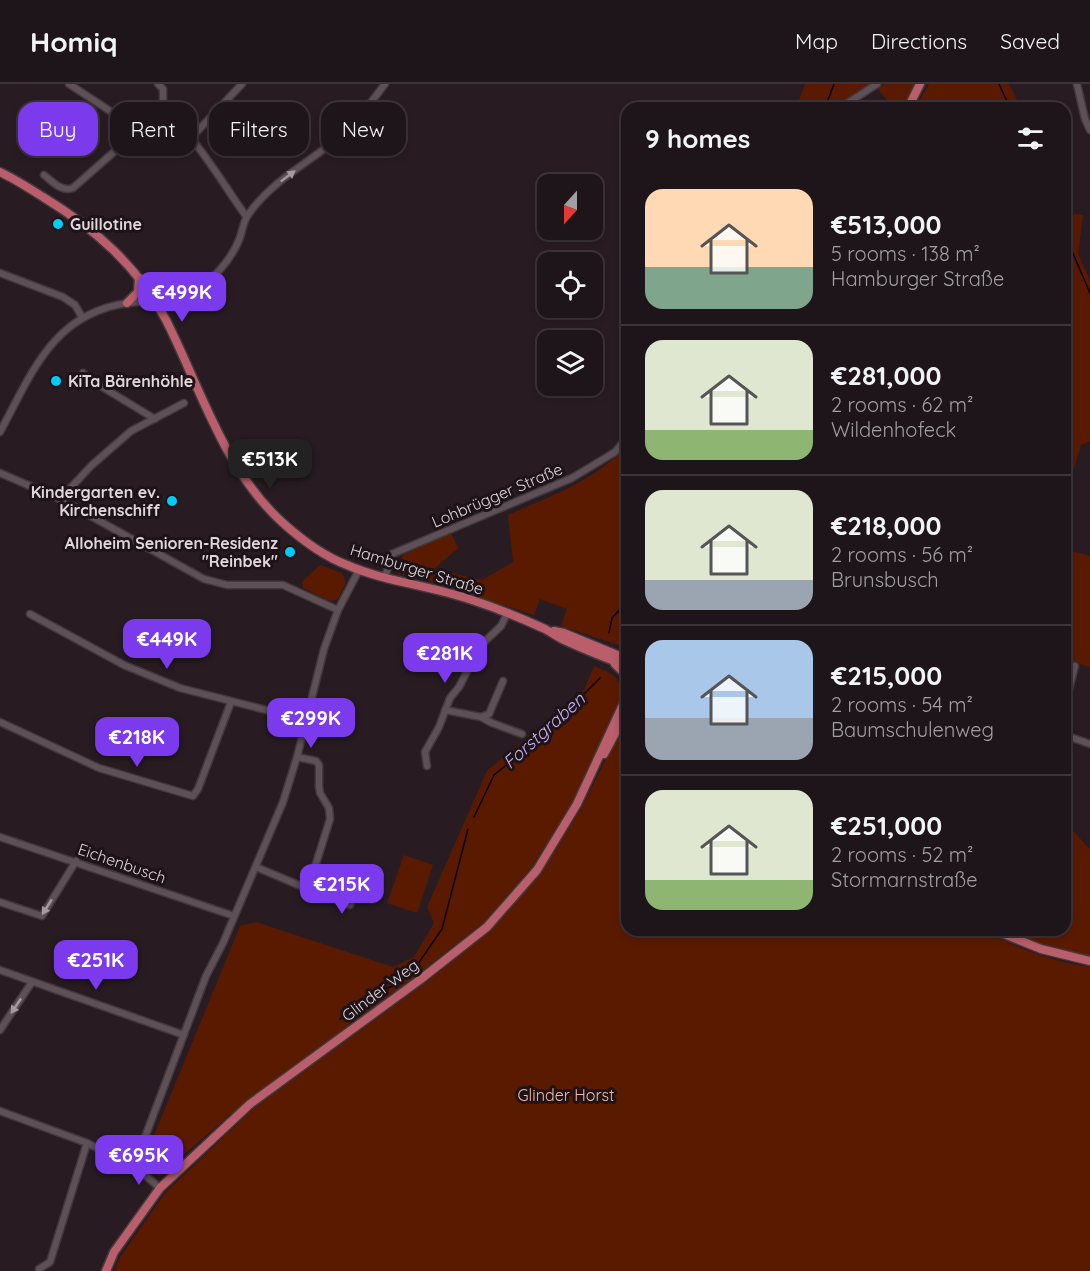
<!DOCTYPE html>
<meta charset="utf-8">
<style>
:root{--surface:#1e151a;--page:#2b2227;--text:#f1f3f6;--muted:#a19fa2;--line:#3c3439;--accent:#7c3aed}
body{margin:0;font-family:Quicksand,sans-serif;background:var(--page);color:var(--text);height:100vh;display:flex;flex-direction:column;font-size:22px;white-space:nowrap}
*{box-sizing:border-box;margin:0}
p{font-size:20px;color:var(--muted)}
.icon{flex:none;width:33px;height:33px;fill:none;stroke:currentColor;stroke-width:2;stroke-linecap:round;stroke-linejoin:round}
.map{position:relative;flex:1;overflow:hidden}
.sheet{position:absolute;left:621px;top:18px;width:450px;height:834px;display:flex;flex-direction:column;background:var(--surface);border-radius:18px;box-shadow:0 3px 9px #0003,0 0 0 2px var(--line)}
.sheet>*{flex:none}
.guide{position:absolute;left:18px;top:18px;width:513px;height:54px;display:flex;gap:12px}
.needle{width:39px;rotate:201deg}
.fabs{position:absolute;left:537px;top:90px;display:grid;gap:12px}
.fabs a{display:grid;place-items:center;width:66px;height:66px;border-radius:12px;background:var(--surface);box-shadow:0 3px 9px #0003,0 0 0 2px var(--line);font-size:30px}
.price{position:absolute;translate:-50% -51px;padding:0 14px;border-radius:12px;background:var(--accent);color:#fff;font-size:20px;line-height:39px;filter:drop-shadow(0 2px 3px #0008)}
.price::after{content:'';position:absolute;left:50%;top:36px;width:18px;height:14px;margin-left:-9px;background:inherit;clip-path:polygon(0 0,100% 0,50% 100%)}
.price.on{background:#222;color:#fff}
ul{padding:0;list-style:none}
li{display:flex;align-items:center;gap:18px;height:150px;padding:0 24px}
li+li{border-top:2px solid var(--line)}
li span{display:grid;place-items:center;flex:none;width:168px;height:120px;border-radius:18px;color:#555}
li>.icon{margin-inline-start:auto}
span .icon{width:72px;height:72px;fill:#fffc;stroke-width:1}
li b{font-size:26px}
h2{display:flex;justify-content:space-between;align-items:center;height:72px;padding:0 24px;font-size:26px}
.tag{padding:0 21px;border-radius:18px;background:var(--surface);box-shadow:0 3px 9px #0003,0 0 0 2px var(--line);font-size:21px;line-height:54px}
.tag.on{background:var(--accent);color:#fff}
header{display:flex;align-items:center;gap:36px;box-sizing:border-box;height:84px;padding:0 30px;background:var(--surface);border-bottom:2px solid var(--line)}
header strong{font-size:28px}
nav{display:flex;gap:33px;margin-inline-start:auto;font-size:21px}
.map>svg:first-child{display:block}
.green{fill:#5a1a00}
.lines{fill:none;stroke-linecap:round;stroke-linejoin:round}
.stream{stroke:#0d0120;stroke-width:1.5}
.minor-casing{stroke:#42393d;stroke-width:9}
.major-casing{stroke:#42393d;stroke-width:11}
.minor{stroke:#5e5056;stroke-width:6}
.major{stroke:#ba5e6b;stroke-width:8}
.oneway{fill:#a59a9f}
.poi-dot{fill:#00cbf9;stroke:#1e1318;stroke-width:2}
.labels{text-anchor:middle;stroke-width:6;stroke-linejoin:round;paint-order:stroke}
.poi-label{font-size:16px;font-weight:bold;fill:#dfd7da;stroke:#1e1318;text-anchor:start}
.street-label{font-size:16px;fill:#dfd7da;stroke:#1e1318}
.park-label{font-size:16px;fill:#fcb79e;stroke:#1e1318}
.water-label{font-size:18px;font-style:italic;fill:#c6b3f0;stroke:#1e1318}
</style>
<header>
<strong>Homiq</strong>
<nav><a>Map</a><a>Directions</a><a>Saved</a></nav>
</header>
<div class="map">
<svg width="1090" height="1187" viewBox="0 0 1090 1187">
<rect width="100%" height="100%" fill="#281c22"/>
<g class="green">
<polygon points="805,0 871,0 834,24 796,24"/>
<polygon points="885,0 915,0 902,24 893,24 877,4"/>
<polygon points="929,0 1009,0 1021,24 915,24"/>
<polygon points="1065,114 1073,130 1083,131 1078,170 1090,197 1090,357 1081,361 1065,414"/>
<path d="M627,361V564L561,542L567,525L540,515L534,531L433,498L396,489L403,471L451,449L458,464L434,485L482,496L513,478L508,431C549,413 597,396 627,361Z"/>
<polygon points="1065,465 1090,472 1090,583 1065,576"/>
<polygon points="320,481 342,489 346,498 338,515 330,517 303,504 302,498"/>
<path d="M594,582C614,591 620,591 623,614L573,718L532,783L483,839L417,891L247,1016L159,1092L144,1076L240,842L256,838L393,883L414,873L434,839L427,823L487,687L584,606Z"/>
<path d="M627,632V846H984C1016,864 1053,878 1090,883V1187H114L120,1173L166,1108L254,1024L424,900L490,847L541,789L582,723Z"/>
<polygon points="1065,737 1090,766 1090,873 1038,859 1006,846 1065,846"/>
<polygon points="404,771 433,781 417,829 387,819"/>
</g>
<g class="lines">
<g class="stream">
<polyline points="999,0 1010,24"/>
<polyline points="825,24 834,0"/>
<polyline points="1065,151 1090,209"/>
<polyline points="609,549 612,534 627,518"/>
<polyline points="474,733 494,691 542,652 600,594"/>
<polyline points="340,935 376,908 393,902 411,890 442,845 468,745"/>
</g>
<g class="minor-casing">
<g id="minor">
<polyline points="69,0 139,46"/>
<polyline points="158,0 163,5 163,28"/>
<polyline points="1077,0 1085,35 1090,46"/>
<polyline points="840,24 877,0"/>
<path d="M163,28C191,44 226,105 246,132"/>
<polyline points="191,54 242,0"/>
<path d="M44,91C53,98 61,108 73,104L157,30L163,28"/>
<polyline points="0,189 63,213 75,221 82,233"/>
<polyline points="83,289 94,298 155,335"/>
<path d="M0,348C32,289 53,229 128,219C153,216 180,217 202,202C218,190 231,175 239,156C242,149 243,138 248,131C271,97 310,78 341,52C358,37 371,18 385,0"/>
<polyline points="0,389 60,415 204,495 227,501 283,501 338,526"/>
<polyline points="60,415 92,381 131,347 184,319"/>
<polyline points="385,493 392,470 572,394 615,368 627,354"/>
<polyline points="30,530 124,581 180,604 305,636"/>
<polyline points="1065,620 1075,582"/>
<polyline points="445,626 481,633 492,639 522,650"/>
<polyline points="1065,626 1065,634"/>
<polyline points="481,633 489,630 503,597"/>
<polyline points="0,638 99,684 193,712 198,705 231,618"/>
<polyline points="1065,646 1070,653 1090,660"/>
<polyline points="427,682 425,668 439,643 450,614 459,603 481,561 501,542 507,530"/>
<polyline points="0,753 234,832"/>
<polyline points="256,783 308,805 330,735 329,724 320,709 319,702 319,681 316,677 297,673"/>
<polyline points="308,805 350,821 356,805"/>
<polyline points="0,818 42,832 76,777"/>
<polyline points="0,886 184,951"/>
<polyline points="0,946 32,898"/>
<polyline points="0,1027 87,1059 134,1082 160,1104"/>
<polyline points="134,1082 206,892 223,859 283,718 297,673 324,565 338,526 359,486"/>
<polyline points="39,1185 50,1178 87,1059"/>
</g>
</g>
<g class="major-casing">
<g id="major">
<polyline points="908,24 920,0"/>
<path d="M0,88C15,95 29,104 43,113C94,144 138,182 166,236C201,305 224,386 283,439C302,456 323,472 347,481C386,498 429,501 469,515C494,523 521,534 545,545C551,548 557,553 564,556C585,566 606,574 627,582"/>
<polyline points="127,219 138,208 139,194"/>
<polyline points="554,547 564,549 627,575"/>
<polyline points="615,580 624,589 627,598"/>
<polyline points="604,670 627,627"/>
<polyline points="994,846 1041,865 1090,877"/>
<polyline points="106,1187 114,1168 160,1104 250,1020 421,895 487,843 537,786 577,720 627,612"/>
</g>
</g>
<use href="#minor" class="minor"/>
<use href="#major" class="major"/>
</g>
<defs><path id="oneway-solid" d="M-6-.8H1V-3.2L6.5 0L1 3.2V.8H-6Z" transform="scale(1.5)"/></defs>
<g class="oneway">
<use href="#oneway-solid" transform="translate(288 92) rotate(-37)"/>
<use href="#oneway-solid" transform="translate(47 823) rotate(122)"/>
<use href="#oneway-solid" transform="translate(16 922) rotate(124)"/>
</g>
<g class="poi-dot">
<circle cx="58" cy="140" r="6"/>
<circle cx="56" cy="297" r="6"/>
<circle cx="172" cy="417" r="6"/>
<circle cx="290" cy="468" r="6"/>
</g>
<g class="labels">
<g class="poi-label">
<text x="70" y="146">Guillotine</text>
<text x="68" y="303">KiTa Bärenhöhle</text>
<text x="160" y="414" text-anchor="end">Kindergarten ev.<tspan x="160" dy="18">Kirchenschiff</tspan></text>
<text x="278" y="465" text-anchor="end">Alloheim Senioren-Residenz<tspan x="278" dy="18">"Reinbek"</tspan></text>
</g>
<g class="street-label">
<text transform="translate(497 411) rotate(-23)" y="6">Lohbrügger Straße</text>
<text transform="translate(417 485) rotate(17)" y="6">Hamburger Straße</text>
<text transform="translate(122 779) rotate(19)" y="6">Eichenbusch</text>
<text transform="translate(380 906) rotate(-37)" y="6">Glinder Weg</text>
</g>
<g class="park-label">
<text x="566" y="1017">Glinder Horst</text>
</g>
<g class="water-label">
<text transform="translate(544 647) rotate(-42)" y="6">Forstgraben</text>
</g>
</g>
</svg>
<div class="fabs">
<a><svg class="needle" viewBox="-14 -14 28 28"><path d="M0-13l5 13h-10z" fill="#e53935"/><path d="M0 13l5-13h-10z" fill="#a19fa2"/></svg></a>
<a><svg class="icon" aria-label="locate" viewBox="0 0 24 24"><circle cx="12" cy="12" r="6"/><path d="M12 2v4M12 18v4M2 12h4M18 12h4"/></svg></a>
<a><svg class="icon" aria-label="layers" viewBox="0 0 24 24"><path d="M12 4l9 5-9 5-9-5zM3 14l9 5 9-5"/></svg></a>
</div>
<b class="price" style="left:182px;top:239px">€499K</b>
<b class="price on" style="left:270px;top:406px">€513K</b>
<b class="price" style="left:167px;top:586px">€449K</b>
<b class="price" style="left:445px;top:600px">€281K</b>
<b class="price" style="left:311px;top:665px">€299K</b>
<b class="price" style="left:137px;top:684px">€218K</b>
<b class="price" style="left:342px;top:831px">€215K</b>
<b class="price" style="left:96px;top:907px">€251K</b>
<b class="price" style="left:139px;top:1102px">€695K</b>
<div class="guide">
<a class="tag on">Buy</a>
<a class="tag">Rent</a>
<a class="tag">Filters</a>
<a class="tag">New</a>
</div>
<section class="sheet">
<h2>9 homes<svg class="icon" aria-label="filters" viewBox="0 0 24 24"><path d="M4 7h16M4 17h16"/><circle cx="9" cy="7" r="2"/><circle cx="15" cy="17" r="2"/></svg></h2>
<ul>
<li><span style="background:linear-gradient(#ffd9b3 65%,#7fa58c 0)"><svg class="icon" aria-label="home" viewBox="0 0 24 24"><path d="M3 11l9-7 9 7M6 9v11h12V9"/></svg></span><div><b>€513,000</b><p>5 rooms · 138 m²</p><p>Hamburger Straße</p></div></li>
<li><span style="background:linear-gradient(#dfe7d0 75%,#8fb573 0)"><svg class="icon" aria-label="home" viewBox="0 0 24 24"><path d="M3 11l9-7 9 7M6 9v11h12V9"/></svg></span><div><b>€281,000</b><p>2 rooms · 62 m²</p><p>Wildenhofeck</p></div></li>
<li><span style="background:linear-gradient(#dfe7d0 75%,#9aa5b1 0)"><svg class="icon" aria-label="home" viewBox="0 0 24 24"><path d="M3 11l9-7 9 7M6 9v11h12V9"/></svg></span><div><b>€218,000</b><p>2 rooms · 56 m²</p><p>Brunsbusch</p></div></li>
<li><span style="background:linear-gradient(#a9c7e8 65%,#9aa5b1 0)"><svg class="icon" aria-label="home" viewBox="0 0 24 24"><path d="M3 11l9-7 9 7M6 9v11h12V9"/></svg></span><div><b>€215,000</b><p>2 rooms · 54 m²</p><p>Baumschulenweg</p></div></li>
<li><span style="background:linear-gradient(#dfe7d0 75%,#8fb573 0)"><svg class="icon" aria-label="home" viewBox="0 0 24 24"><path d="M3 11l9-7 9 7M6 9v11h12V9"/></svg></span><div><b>€251,000</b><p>2 rooms · 52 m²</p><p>Stormarnstraße</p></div></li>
</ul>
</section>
</div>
